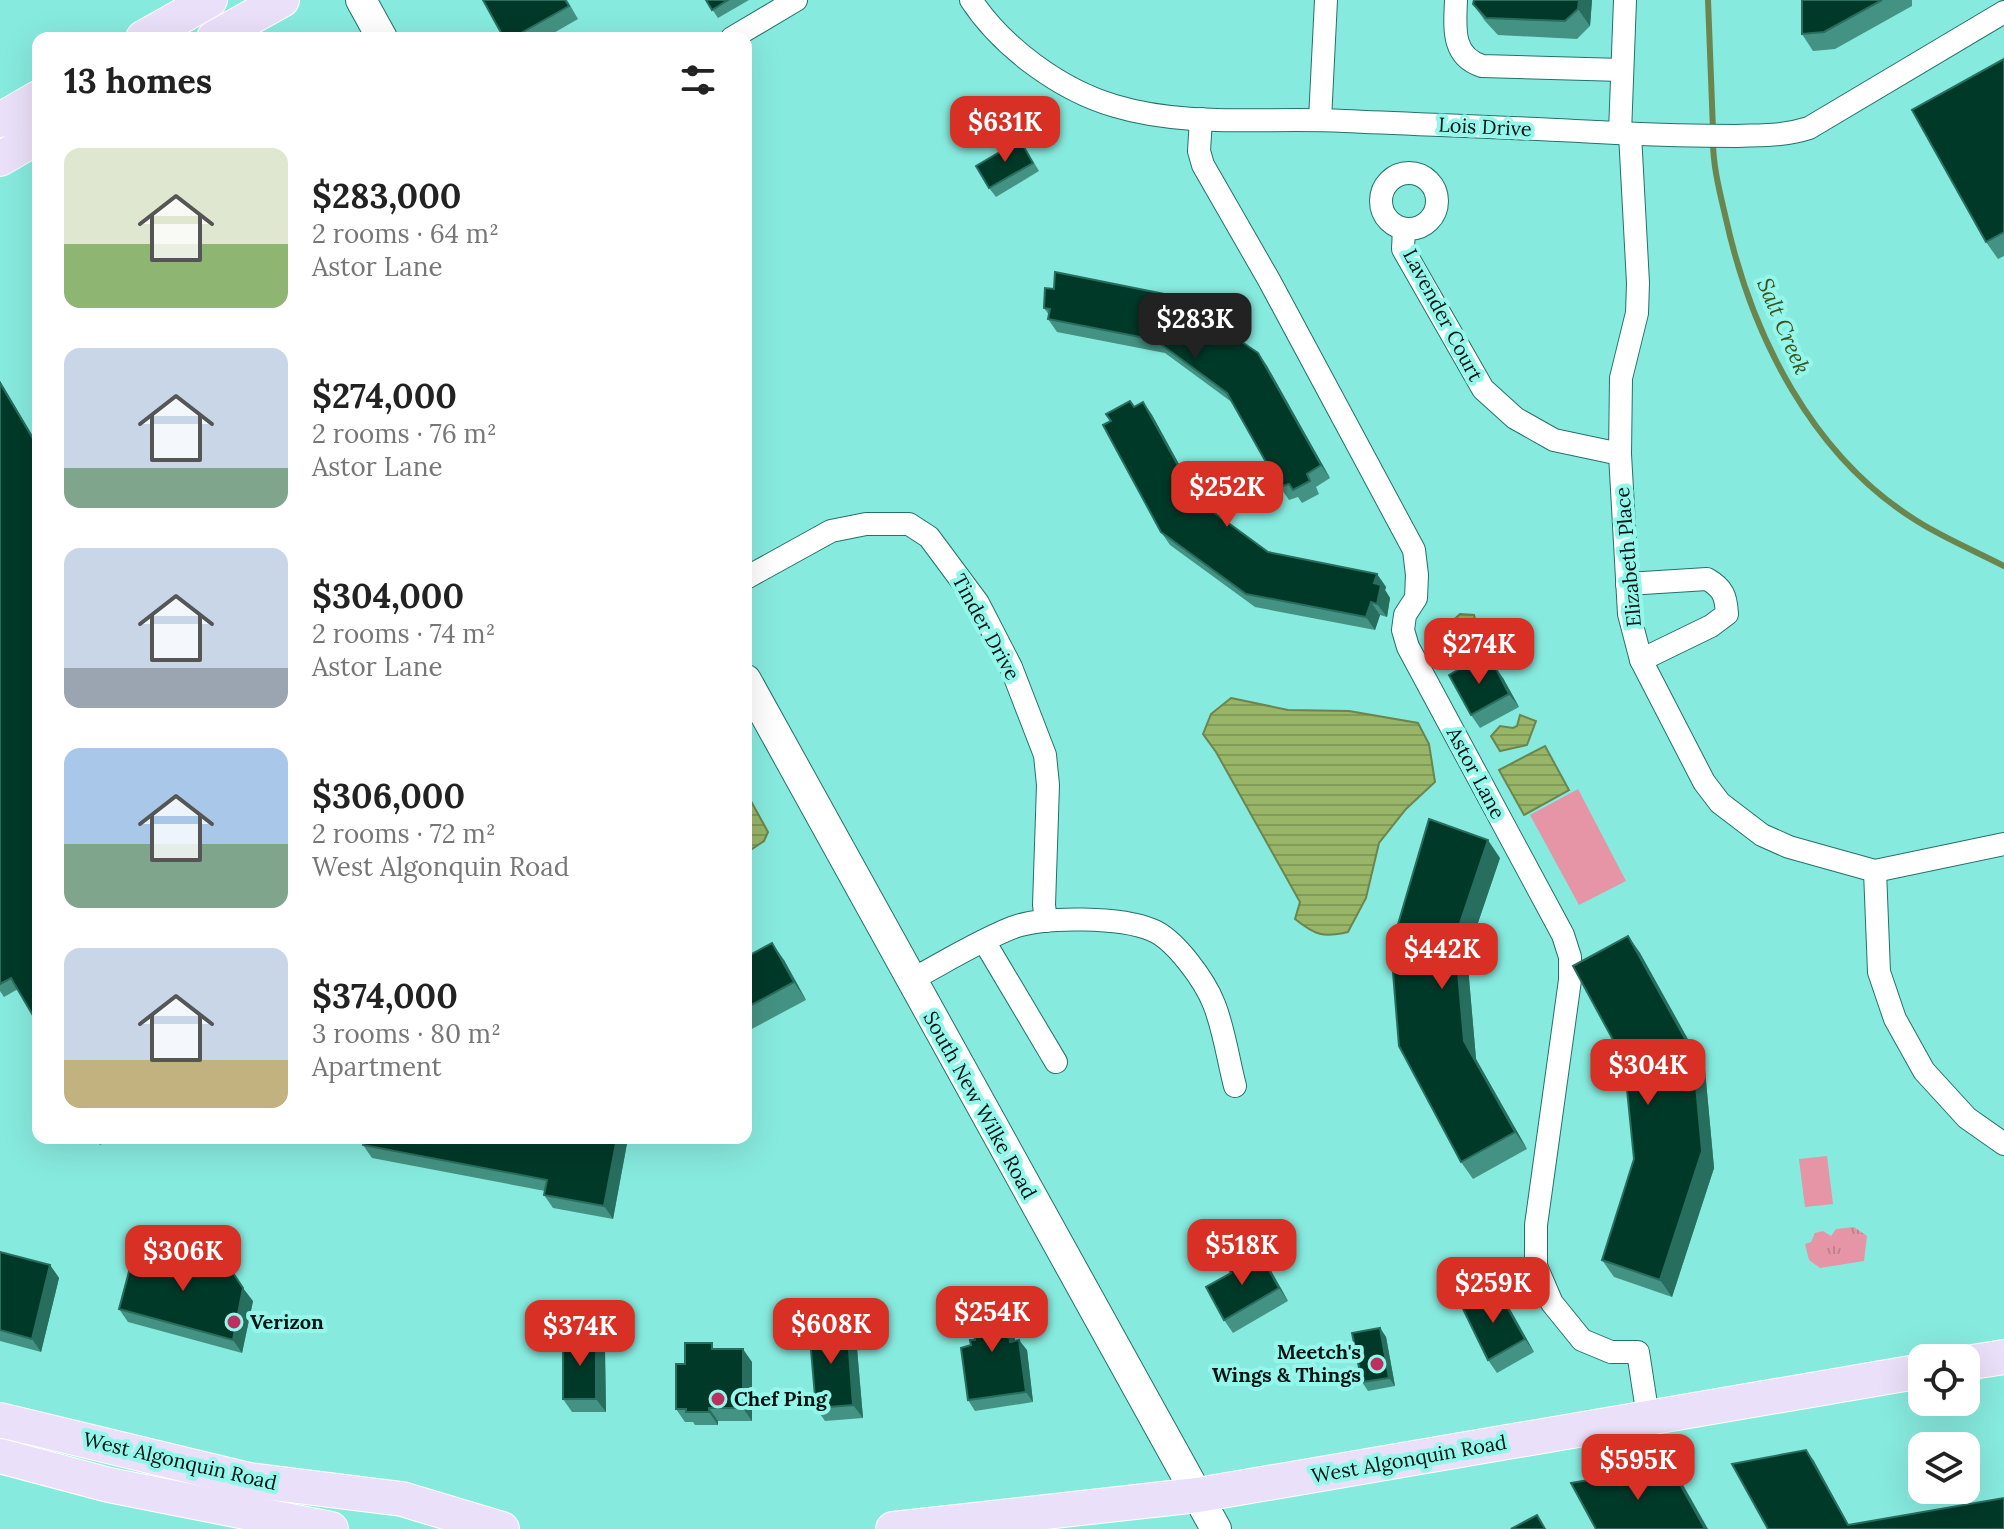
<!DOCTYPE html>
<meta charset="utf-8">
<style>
:root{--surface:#fff;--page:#f2f2f2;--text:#222;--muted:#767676;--accent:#d93025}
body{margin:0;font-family:Lora,serif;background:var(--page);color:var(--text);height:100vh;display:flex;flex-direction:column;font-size:30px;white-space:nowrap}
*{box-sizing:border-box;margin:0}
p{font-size:26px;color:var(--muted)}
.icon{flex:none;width:44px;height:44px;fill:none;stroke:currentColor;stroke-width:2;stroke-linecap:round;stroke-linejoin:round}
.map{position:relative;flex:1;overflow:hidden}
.drawer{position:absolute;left:32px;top:32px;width:720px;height:1112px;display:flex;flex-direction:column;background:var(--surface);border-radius:16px;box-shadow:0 8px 32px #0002}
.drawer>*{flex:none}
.fabs{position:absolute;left:1908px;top:1344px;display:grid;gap:16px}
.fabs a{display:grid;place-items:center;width:72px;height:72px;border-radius:16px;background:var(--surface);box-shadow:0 8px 32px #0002;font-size:40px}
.price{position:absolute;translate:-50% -68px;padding:0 18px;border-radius:16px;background:var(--accent);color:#fff;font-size:26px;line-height:52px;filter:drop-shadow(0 2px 4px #0008)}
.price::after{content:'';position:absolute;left:50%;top:48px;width:24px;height:18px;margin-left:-12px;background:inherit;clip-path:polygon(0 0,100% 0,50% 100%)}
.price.selected{background:#222;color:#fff}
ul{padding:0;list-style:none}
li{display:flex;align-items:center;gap:24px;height:200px;padding:0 32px}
li span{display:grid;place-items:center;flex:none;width:224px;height:160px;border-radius:16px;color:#555}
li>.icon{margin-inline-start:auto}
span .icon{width:96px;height:96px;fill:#fffc;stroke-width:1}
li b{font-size:34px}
h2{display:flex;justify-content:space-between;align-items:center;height:96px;padding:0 32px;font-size:34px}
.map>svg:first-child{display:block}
.grass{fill:url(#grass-tufts)}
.pitch{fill:#e595a6}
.water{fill:url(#water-rules);stroke:#6b854e;stroke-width:2}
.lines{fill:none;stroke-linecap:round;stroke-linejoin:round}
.stream{stroke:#6b854e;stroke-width:6}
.minor-casing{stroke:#23726a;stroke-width:24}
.secondary-casing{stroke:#23726a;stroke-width:32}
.primary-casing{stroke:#fff;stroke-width:36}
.minor{stroke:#fff;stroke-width:22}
.secondary{stroke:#fff;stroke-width:30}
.primary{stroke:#ebe0f9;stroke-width:34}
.wall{fill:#449283}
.shaded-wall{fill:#286e5f}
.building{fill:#003928;stroke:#286e5f;stroke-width:2}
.poi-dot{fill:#bc2f5f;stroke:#95f7eb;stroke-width:3}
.labels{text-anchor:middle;stroke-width:8;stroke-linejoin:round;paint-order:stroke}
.street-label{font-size:20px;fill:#011512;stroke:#95f7eb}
.poi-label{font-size:20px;font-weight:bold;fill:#011512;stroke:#95f7eb;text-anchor:start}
.water-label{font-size:22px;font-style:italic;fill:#3e511a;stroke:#95f7eb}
</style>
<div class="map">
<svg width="2004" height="1529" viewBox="0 0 2004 1529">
<defs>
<pattern id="grass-tufts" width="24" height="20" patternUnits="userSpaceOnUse" patternTransform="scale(2)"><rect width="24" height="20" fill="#e595a6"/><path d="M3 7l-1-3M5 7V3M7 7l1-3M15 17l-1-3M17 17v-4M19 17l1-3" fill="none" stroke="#c3808e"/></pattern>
<pattern id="water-rules" width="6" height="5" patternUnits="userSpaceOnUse" patternTransform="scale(2)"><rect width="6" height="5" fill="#98b568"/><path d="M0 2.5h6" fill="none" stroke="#819b59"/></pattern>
</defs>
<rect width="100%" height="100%" fill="#87eade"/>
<polygon class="grass" points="1854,1227 1867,1236 1864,1261 1820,1268 1809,1260 1805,1244 1811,1242 1815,1233 1823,1231 1831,1236 1836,1229"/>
<g class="pitch">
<polygon points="1578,789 1626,881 1579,905 1530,815"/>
<polygon points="1827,1156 1833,1204 1805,1207 1799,1159"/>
</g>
<g class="water">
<path d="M1460,614L1474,615L1483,649C1473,662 1463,670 1447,665C1424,642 1442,632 1460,614Z"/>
<path d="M1231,698L1288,710L1349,711L1418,723L1429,744L1435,782L1406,809L1379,843L1366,898L1348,932C1323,938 1315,935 1295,919L1300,902L1216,752L1203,734L1211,714Z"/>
<polygon points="1520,715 1536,721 1527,745 1500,751 1491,736 1500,726 1513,728 1517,726"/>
<polygon points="1545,746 1569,790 1524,815 1499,770"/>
<polygon points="746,792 768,832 764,841 746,853"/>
</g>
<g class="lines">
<g class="stream">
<polyline points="1708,0 1713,130"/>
<path d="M1713,141C1713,167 1720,193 1726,219C1752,336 1812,456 1917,521C1944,538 1975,551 2004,566"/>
</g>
<g class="minor-casing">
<g id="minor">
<path d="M971,0C1002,47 1060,90 1115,106C1188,128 1269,117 1344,121C1435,125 1526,128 1616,133C1657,135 1697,136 1737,136C1763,135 1784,136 1809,128L2004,12"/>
<path d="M1456,0C1455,27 1451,56 1482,66L1622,70"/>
<polyline points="732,38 796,0"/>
<polyline points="1201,119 1199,151 1203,165 1269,280 1414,550 1417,575 1416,598 1405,615 1403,630 1408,647 1563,935 1570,957 1570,980 1536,1225 1536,1266 1552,1303 1582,1340 1611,1352 1638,1352 1648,1417"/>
<polyline points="1320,120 1326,0"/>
<polyline points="1620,133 1625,0"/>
<polyline points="1630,134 1638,283 1637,313 1621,378 1620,454 1629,614 1641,660 1704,782 1720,803 1762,835 1789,847 1875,871 2004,844"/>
<circle cx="1409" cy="201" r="28"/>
<polyline points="1404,229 1403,249 1483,389 1515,418 1554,440 1620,454"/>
<polyline points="746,578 831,531 866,524 909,524 929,537 978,603 1011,667 1045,755 1048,785 1044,905 1046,921"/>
<path d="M1627,584L1707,579C1723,588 1726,596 1727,614L1711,626L1641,660"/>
<polyline points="1875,871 1879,972 1895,1019 1924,1071 1967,1118 2004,1144"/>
<polyline points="984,941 1056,1062"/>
<path d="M911,980C945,962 978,941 1014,927C1045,916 1122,917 1152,930C1175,939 1205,981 1214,1004C1224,1029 1228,1059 1235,1086"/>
</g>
</g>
<g class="secondary-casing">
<g id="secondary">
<polyline points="361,0 382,38"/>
<polyline points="746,680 1216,1529"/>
</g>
</g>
<g class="primary-casing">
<g id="primary">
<polyline points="143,38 210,0"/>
<polyline points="214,38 282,0"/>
<polyline points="0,120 38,98"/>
<polyline points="0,159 38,137"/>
<polyline points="1966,1363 2004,1357"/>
<polyline points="0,1420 249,1480 402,1499 502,1529"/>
<polyline points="0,1456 109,1485 331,1529"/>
<polyline points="893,1529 1198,1495 1922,1371"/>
</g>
</g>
<use href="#minor" class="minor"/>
<use href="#secondary" class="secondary"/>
<use href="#primary" class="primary"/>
</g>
<g class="wall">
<polygon points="483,0 567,0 578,19 545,38 504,38"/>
<polygon points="706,0 749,0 718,18"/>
<polygon points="1474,0 1592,0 1590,26 1577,39 1498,35 1485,21 1473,4"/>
<polygon points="1802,0 1912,0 1912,6 1835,49 1813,51 1802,34"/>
<polygon points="2004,59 2004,256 1998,259 1986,242"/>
<polygon points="1020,140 1039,171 996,197 989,188"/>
<polygon points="1044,308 1258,353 1267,366 1330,478 1316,487 1319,494 1302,503 1298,497 1289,500 1280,487 1233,403 1165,353 1057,332 1048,319 1049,315"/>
<polygon points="0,381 38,445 38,1024 18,989 4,997 0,991"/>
<polygon points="1130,401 1135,407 1143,402 1152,415 1200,503 1268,552 1377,574 1386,587 1385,590 1390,598 1387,617 1380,615 1375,630 1255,607 1170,545 1161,532 1111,421"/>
<polygon points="1503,678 1519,707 1480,728 1471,715"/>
<polygon points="1500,858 1467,955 1476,1059 1527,1149 1473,1179 1461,1162 1399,1046"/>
<polygon points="1628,936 1640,953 1705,1070 1714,1168 1672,1297 1614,1277 1602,1260 1634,1159"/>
<polygon points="746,957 784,960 806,1000 746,1032"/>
<polygon points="95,1138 112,1138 100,1145"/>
<polygon points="628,1138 613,1219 553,1208 544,1195 545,1191 372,1158 363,1145"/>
<polygon points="0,1252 50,1265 59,1278 41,1352 0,1341"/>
<polygon points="1261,1256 1270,1269 1288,1301 1233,1333 1224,1320 1254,1260"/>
<polygon points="1494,1291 1500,1299 1502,1298 1511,1311 1534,1352 1497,1373 1488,1360"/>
<polygon points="1002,1296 1010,1307 1015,1341 1027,1350 1033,1402 975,1411 968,1400 971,1345"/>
<polygon points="253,1301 242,1353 128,1322 119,1309"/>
<polygon points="847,1324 856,1337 863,1418 825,1421 816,1408"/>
<polygon points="1380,1328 1386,1337 1395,1386 1368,1391 1362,1382"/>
<polygon points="716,1349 752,1362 752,1421 718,1421 718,1425 695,1425 693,1422 685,1422 676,1409 685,1364"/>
<polygon points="605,1351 606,1412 572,1412 563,1399"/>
</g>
<g class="shaded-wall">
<polygon points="1579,0 1592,0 1590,26 1578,9"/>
<polygon points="1258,353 1267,366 1330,478 1321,465"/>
<polygon points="0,381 38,445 38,447 0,383"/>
<polygon points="1143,402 1152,415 1206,513 1197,500"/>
<polygon points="1377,574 1386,587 1385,590 1390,598 1387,617 1377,604 1374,583"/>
<polygon points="1371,602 1380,615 1375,630 1366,617"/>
<polygon points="1494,665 1503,678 1519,707 1509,694"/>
<polygon points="1488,840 1500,858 1467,955 1476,1059 1527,1149 1515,1132 1464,1041 1455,938"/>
<polygon points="1628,936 1640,953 1705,1070 1714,1168 1672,1297 1660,1280"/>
<polygon points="772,943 784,960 806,1000 794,982"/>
<polygon points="617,1138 628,1138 613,1219 604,1206"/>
<polygon points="1261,1256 1270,1269 1288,1301 1279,1288"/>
<polygon points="50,1265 59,1278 41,1352 32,1339"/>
<polygon points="243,1288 253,1301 242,1353 233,1340"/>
<polygon points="1002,1296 1010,1307 1017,1353 1010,1342"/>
<polygon points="1502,1298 1511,1311 1534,1352 1525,1339"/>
<polygon points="847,1324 856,1337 863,1418 853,1405"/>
<polygon points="1380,1328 1386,1337 1395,1386 1389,1378"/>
<polygon points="596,1338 605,1351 606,1412 596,1399"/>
<polygon points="1019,1340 1027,1350 1033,1402 1026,1392"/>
<polygon points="743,1349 752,1362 752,1421 743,1408"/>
<polygon points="709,1408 718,1421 718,1425 709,1412"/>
<polygon points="1806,1450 1814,1461 1851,1529 1850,1529"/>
<polygon points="1670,1466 1682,1483 1708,1529 1705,1529"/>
</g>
<g class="building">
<polygon points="483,0 565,0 569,6 512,38 504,38"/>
<polygon points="706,0 728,0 712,10"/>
<polygon points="1474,0 1579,0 1578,9 1565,21 1486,18 1473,4"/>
<polygon points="1802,0 1882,0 1824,32 1802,34"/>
<polygon points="2004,59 2004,232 1986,242 1912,110"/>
<polygon points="1020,140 1033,163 989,188 976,166"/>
<polygon points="1055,272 1174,296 1258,353 1321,465 1307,474 1310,481 1293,490 1289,484 1280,487 1227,393 1155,340 1048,319 1050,309 1044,308 1045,288 1054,289"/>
<polygon points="0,383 38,447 38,1024 11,978 0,984"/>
<polygon points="1130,401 1134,407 1143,402 1197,500 1268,552 1377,574 1374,583 1381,585 1377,604 1371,602 1366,617 1246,594 1161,532 1103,425 1111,421 1106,414"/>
<polygon points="1477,660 1494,665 1509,694 1471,715 1449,675 1466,665 1473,668"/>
<polygon points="1429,819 1488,840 1455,938 1464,1041 1515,1132 1461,1162 1399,1046 1391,948"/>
<polygon points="1628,936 1693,1053 1702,1151 1660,1280 1602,1260 1634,1159 1624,1060 1573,966"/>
<polygon points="772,943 794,982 746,1008 746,957"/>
<polygon points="364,1138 617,1138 604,1206 544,1195 547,1180 363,1145"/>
<polygon points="135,1249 231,1270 243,1288 233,1340 119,1309"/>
<polygon points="0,1252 50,1265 32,1339 0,1330"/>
<polygon points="1251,1256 1254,1260 1261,1256 1279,1288 1224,1320 1206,1287 1231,1273 1229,1269"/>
<polygon points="1494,1291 1499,1299 1502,1298 1525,1339 1488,1360 1463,1309"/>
<polygon points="1002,1296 1010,1342 1019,1340 1026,1392 968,1400 961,1348 971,1345 970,1340 975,1340 970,1301"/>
<polygon points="847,1324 853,1405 816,1408 809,1327"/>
<polygon points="1380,1328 1389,1378 1362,1382 1352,1333"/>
<rect x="563" y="1338" width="33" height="61"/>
<polygon points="685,1343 712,1343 712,1349 743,1349 743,1408 709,1408 709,1412 686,1412 686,1409 676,1409 676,1364 685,1364"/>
<polygon points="1806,1450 1848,1525 2004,1498 2004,1529 1768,1529 1732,1464"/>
<polygon points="1670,1466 1705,1529 1596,1529 1571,1483"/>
<polygon points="1537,1515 1545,1529 1511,1529"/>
</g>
<g class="poi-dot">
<circle cx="234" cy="1322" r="8"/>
<circle cx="1377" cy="1364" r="8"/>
<circle cx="718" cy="1399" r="8"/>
</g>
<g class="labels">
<g class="street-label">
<text transform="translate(1485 127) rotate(3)" y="7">Lois Drive</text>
<text transform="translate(1443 315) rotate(62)" y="7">Lavender Court</text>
<text transform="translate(1628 557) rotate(-95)" y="7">Elizabeth Place</text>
<text transform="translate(986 627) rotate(61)" y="7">Tinder Drive</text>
<text transform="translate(1476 773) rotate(62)" y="7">Astor Lane</text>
<text transform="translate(980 1105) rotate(61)" y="7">South New Wilke Road</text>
<text transform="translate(1409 1459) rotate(-10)" y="7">West Algonquin Road</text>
<text transform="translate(180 1461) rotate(13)" y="7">West Algonquin Road</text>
</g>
<g class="poi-label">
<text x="250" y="1329">Verizon</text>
<text x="1361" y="1359" text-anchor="end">Meetch's<tspan x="1361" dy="23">Wings &amp; Things</tspan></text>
<text x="734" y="1406">Chef Ping</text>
</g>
<g class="water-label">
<text transform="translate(1784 326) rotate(67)" y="8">Salt Creek</text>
</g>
</g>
</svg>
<div class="fabs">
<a><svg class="icon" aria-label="locate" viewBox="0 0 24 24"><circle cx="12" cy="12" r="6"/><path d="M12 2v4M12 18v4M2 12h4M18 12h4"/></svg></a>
<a><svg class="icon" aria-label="layers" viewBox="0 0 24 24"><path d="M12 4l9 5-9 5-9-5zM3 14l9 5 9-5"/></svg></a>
</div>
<b class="price" style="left:1005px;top:164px">$631K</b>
<b class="price selected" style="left:1195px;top:361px">$283K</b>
<b class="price" style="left:1227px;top:529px">$252K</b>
<b class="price" style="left:1479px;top:686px">$274K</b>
<b class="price" style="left:1442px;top:991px">$442K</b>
<b class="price" style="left:1648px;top:1107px">$304K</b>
<b class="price" style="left:1242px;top:1287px">$518K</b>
<b class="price" style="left:183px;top:1293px">$306K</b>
<b class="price" style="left:1493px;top:1325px">$259K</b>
<b class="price" style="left:992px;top:1354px">$254K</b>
<b class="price" style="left:831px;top:1366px">$608K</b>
<b class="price" style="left:580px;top:1368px">$374K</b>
<b class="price" style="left:1638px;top:1502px">$595K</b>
<section class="drawer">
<h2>13 homes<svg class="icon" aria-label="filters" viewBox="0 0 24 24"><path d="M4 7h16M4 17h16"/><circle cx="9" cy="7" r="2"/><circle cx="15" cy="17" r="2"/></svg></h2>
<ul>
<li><span style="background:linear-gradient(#dfe7d0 60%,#8fb573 0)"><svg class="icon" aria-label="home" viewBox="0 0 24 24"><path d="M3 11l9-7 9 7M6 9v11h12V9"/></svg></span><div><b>$283,000</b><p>2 rooms · 64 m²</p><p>Astor Lane</p></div></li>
<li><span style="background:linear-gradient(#c9d6e8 75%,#7fa58c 0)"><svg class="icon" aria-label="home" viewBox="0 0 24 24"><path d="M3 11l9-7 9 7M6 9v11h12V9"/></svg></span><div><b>$274,000</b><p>2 rooms · 76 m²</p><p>Astor Lane</p></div></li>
<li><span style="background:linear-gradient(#c9d6e8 75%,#9aa5b1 0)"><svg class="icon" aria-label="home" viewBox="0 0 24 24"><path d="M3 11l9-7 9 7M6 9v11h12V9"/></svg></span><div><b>$304,000</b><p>2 rooms · 74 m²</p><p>Astor Lane</p></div></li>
<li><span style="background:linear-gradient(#a9c7e8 60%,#7fa58c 0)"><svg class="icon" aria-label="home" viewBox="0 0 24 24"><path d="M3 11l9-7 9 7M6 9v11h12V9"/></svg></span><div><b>$306,000</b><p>2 rooms · 72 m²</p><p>West Algonquin Road</p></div></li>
<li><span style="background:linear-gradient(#c9d6e8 70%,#c2b280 0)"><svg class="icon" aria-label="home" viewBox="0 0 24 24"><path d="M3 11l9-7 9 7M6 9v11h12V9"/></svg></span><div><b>$374,000</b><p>3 rooms · 80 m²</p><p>Apartment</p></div></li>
</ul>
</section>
</div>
